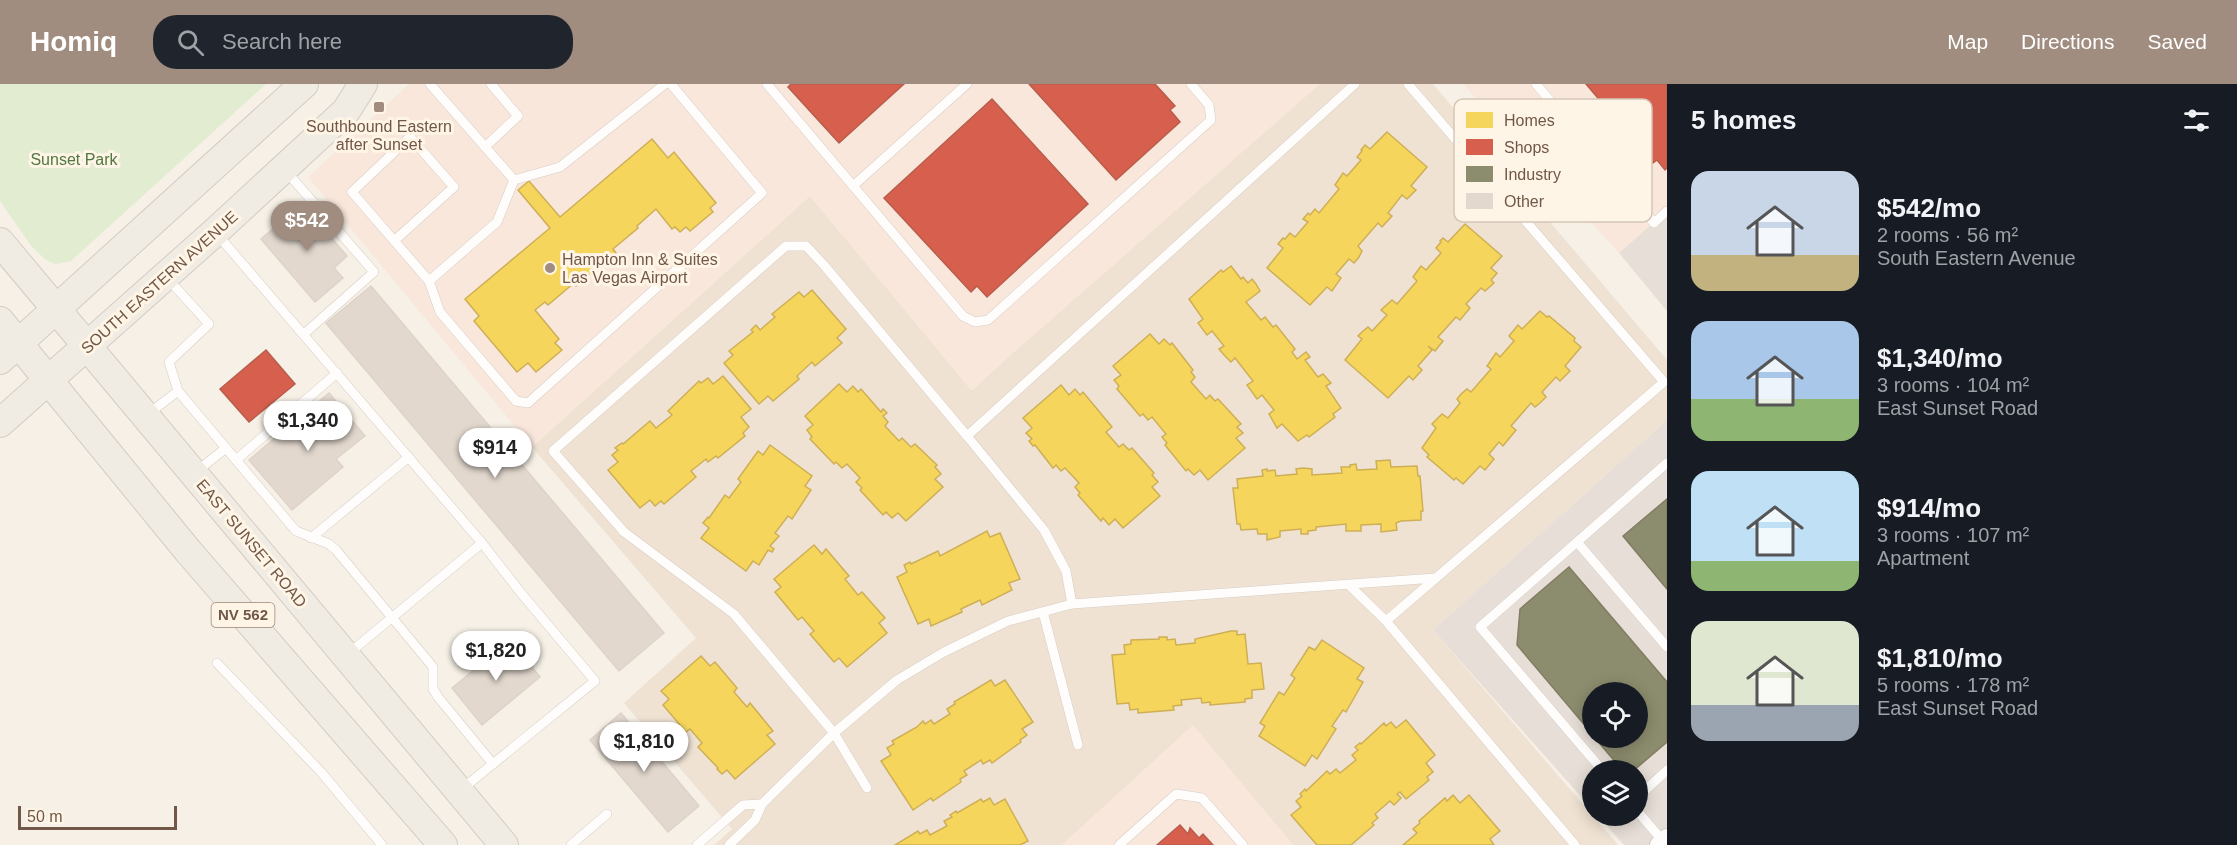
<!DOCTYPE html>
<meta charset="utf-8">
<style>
:root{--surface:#171b24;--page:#20242c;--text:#f1f3f6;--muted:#9ea1a6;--accent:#a08d7f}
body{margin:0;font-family:Arial,sans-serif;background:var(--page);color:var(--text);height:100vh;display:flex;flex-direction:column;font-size:22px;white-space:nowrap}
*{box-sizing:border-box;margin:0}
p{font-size:20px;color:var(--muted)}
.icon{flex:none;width:33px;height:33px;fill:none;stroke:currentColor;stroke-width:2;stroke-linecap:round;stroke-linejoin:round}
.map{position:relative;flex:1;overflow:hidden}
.details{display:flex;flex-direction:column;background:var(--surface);width:570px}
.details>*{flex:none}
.tools{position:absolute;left:1582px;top:598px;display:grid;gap:12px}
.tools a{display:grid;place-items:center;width:66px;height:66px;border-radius:50%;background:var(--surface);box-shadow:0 3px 15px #0003;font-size:30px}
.scale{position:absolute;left:18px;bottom:15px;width:159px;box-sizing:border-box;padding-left:6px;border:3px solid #715748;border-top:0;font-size:16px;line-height:21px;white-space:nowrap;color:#715748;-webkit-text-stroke:4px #fff5e6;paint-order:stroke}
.price{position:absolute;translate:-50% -51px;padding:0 14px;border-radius:21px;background:#fff;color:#222;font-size:20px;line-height:39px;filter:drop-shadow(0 2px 3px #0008)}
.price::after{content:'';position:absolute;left:50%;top:36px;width:18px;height:14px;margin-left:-9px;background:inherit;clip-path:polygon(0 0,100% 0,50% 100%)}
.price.selected{background:var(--accent);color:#fff}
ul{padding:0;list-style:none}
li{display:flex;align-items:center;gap:18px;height:150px;padding:0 24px}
li span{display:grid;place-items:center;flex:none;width:168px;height:120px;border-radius:18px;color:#555}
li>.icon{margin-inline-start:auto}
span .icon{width:72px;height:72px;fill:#fffc;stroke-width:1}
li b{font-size:26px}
h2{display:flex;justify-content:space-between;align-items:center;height:72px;padding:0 24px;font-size:26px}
header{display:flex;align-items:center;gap:36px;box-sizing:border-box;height:84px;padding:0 30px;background:var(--accent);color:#fff}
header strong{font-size:28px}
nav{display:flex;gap:33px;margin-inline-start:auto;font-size:21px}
.search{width:420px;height:54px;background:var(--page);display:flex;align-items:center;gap:15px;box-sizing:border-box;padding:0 21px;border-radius:24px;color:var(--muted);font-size:22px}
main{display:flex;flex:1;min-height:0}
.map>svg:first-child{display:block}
.residential{fill:#efe2d3}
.commercial{fill:#f9e7dc}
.industrial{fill:#e7dfd7;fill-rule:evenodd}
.green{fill:#e1ecd1}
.homes{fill:#f6d55c;stroke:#ceaf56;stroke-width:1.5}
.shops{fill:#d6604d;stroke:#b85d4c;stroke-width:1.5}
.industry{fill:#8c8c6e;stroke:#847c63;stroke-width:1.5}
.building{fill:#e2d8ce;stroke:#ded3c9;stroke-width:1.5}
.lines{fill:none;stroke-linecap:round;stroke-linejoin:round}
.service-casing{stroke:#d7cdc4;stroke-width:10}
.minor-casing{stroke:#d7cdc4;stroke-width:20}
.primary-casing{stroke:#d4cbc4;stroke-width:30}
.service{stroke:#fefdfb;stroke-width:9}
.minor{stroke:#fefdfb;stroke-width:18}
.primary{stroke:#f1ece3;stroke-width:28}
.poi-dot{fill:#a08d7f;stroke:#fff5e6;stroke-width:2}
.labels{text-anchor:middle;stroke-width:6;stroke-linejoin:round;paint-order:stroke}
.shield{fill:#fff5e6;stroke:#9c8677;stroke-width:1.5}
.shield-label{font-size:15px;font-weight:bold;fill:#715748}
.poi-label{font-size:16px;fill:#715748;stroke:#fff5e6}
.park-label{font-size:16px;fill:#517841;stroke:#fff5e6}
.street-label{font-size:16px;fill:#715748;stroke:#fff5e6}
.key{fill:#fff5e6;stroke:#d4c6b7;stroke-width:1.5}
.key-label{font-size:16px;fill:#715748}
</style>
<header>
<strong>Homiq</strong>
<div class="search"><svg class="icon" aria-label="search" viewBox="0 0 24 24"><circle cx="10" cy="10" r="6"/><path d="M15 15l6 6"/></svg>Search here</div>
<nav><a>Map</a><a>Directions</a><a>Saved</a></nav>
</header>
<main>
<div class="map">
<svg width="1667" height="761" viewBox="0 0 1667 761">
<rect width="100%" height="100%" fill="#f6f0e6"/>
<polygon class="residential" points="1308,0 1433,0 1667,276 1667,336 1433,546 1618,761 1293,761 1193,642 1062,761 714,761 732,745 624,619 696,554 532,363 810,112 972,306"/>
<g class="commercial">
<polygon points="409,0 1320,0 971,306 810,112 532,363 308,93"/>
<polygon points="1463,0 1667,0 1667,127 1619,169"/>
<polygon points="1193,641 1293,761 1062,761"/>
</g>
<g class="industrial">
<polygon points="1667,127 1667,227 1619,169"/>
<path d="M1667,336V761H1624L1598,732H1638V687H1593V726L1433,546ZM1593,609H1638V654H1593Z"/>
</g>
<polygon class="green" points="0,0 266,0 71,177 56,180 46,176 32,163 0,117"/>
<g class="homes">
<polygon points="1387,48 1427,83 1411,102 1416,106 1407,115 1402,111 1388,129 1392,132 1382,143 1378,139 1358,162 1362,167 1359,173 1354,179 1349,175 1336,190 1341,194 1332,207 1327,203 1310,221 1267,184 1283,164 1278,160 1283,154 1285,155 1290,149 1295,153 1308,138 1303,135 1308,129 1310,131 1315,125 1319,129 1339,105 1335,101 1343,89 1347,92 1361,76 1357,73 1362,67 1361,66 1365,61 1370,65"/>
<polygon points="652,55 668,74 674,68 716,119 710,124 713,128 690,147 686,143 680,148 675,143 672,145 656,125 637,142 638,144 613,165 616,169 576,202 574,199 548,221 545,218 535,226 559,255 555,259 562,266 536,288 528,279 517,288 474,237 479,232 465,215 550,144 518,106 529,97 560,133"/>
<polygon points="1465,140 1502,172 1491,184 1497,189 1491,196 1494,199 1485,207 1481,204 1466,220 1470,224 1460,236 1456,233 1438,253 1443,257 1435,267 1428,262 1432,266 1418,282 1422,286 1413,296 1409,292 1388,314 1345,276 1362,255 1358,252 1362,248 1368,243 1372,247 1387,231 1381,226 1392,216 1397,220 1417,197 1413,193 1421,182 1426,186 1441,169 1436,164 1441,158 1440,157 1443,154 1448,158"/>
<polygon points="1231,182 1241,195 1243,193 1248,199 1252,195 1256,200 1260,207 1246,218 1261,236 1265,233 1273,243 1276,241 1295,265 1292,268 1297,275 1306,268 1310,273 1305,276 1318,293 1323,290 1331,299 1326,302 1341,324 1333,330 1335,333 1309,353 1307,351 1298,357 1282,340 1277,344 1269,330 1274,326 1262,311 1257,315 1247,301 1253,297 1235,274 1231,278 1225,272 1219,265 1224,262 1212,247 1207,251 1198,239 1203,235 1189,215 1221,186 1223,188"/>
<polygon points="812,206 846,245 837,254 842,259 815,282 812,278 797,292 799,295 773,317 768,312 759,320 724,279 733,271 729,267 753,248 751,246 756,241 760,246 775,233 772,230 799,208 804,213"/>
<polygon points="1540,227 1547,233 1549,232 1575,254 1574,257 1581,263 1565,282 1570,287 1560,297 1556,293 1542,308 1546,313 1540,319 1535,323 1531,319 1511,342 1516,346 1503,362 1499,358 1489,370 1494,375 1485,386 1480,382 1463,400 1456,394 1454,396 1427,373 1429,371 1422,364 1436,344 1432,340 1442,330 1448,334 1460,319 1457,315 1461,310 1467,305 1471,308 1491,285 1487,282 1496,269 1500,273 1514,257 1509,252 1518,241 1522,245"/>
<polygon points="1150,250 1159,260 1164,255 1170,261 1172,259 1193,286 1191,288 1195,293 1191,298 1206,315 1210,311 1215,317 1218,315 1241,340 1237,343 1243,349 1236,354 1245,364 1208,396 1200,386 1194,391 1188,385 1186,387 1165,361 1167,359 1162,353 1166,350 1152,333 1148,336 1143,330 1140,332 1117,305 1119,302 1114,296 1121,291 1113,282"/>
<polygon points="723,292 751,325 741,333 749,343 743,349 745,352 718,374 716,372 708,378 706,375 691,387 696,393 664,420 661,417 655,422 650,416 640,424 608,386 618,378 612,371 618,366 615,364 622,359 623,360 650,337 656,344 672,331 668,327 699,297 701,299 708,294 713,300"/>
<polygon points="839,300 847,308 853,302 858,308 861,305 881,328 883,325 887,329 883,332 888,338 885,342 899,357 902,354 911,363 915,360 937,381 935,383 941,390 935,395 943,403 906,437 898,429 892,434 886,428 883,431 860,406 862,404 856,398 860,394 847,380 842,384 836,378 834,380 810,355 812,353 807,346 813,341 805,332"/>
<polygon points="1061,301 1069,311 1075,305 1080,311 1083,308 1112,343 1106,348 1119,363 1123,360 1129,366 1132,364 1154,389 1152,391 1158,398 1152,403 1160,412 1123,444 1115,435 1109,441 1103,434 1101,437 1078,411 1080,409 1075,403 1079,399 1065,384 1061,387 1056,381 1053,384 1035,361 1033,362 1029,357 1032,355 1026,349 1032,344 1023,334"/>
<polygon points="770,361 812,392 805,402 811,406 792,435 788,432 775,449 779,452 770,462 774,465 772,468 768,466 759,481 753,477 746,487 701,454 709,444 703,439 708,433 709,434 725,411 729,414 741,398 738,395 758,367 763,371"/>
<polygon points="1390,376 1391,383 1417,382 1418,392 1420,392 1423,427 1421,427 1421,436 1401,437 1396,439 1397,446 1381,448 1381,440 1361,441 1361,447 1346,447 1346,440 1316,443 1316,446 1308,447 1308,450 1301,450 1301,445 1280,447 1280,453 1267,456 1267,450 1258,450 1257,445 1241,446 1240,440 1237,440 1233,404 1238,404 1237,395 1263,392 1262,386 1267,385 1267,387 1275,386 1276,392 1297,390 1296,385 1303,384 1312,385 1312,391 1342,389 1341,383 1350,383 1350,381 1356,380 1357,386 1377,385 1376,377"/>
<polygon points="987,447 990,453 1000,449 1020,495 1009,499 1012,506 982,521 980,516 961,525 962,528 931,542 929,535 918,540 897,493 907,488 904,481 910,478 911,480 938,467 940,472"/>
<polygon points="814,461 822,470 826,465 849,492 845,495 858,511 862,508 885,534 879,539 887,549 847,583 839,574 834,578 810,550 814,547 802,533 798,536 775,508 781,503 774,495"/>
<polygon points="1231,547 1237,547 1237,551 1245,550 1248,580 1261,579 1264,605 1252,606 1252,614 1245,615 1245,618 1210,621 1210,618 1202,619 1201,614 1181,616 1182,621 1173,622 1174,626 1138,629 1138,625 1130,626 1129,619 1117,620 1112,571 1125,570 1124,561 1131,560 1131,556 1159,555 1159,553 1167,553 1167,556 1175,555 1176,561 1195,559 1195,555"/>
<polygon points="1322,556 1364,584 1357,595 1363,598 1346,628 1343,626 1332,642 1336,645 1317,675 1312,671 1305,682 1259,652 1265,642 1260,639 1279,608 1284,611 1295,594 1291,591 1309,563 1315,566"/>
<polygon points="701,572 710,582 715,578 737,604 734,608 747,623 750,619 773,647 767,651 775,660 735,695 727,686 722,690 717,685 718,684 698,663 702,659 690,645 686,648 663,621 669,615 661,607"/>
<polygon points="991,596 995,602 1005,596 1033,638 1022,645 1027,651 1020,656 1021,658 992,679 990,676 983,680 981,676 964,687 967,691 960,695 961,698 933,717 931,714 913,726 881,677 891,671 887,664 894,660 892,657 917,643 923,637 925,640 931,636 934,640 950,630 947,625 955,620 954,618"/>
<polygon points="1406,636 1435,671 1426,679 1433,688 1427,693 1429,696 1406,715 1400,708 1397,710 1401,714 1394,721 1390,717 1375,730 1378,734 1372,739 1374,741 1351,761 1317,761 1291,731 1301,723 1296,717 1302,712 1300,710 1305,705 1306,707 1327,687 1330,690 1336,685 1340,689 1356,676 1352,671 1358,666 1355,663 1360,659 1361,660 1384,639 1386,642 1391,638 1396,644"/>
<polygon points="1453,711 1460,719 1469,711 1500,747 1490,755 1494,761 1403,761 1417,749 1413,745 1420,739 1419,737 1445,714 1447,717"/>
<polygon points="990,714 994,721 1005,715 1028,757 1020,761 895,761 918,747 920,750 927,746 930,751 947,742 944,737 952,733 950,731 956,727 957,729 981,715 983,718"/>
</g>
<g class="shops">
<polygon points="791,0 904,0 839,59 788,3"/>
<polygon points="1029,0 1155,0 1175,22 1170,26 1180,38 1116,96"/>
<polygon points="1586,0 1667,0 1667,84 1665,86 1657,76 1653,79"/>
<polygon points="992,15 1088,120 987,213 977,202 971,208 884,114"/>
<polygon points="266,266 295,300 249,338 220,305"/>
<polygon points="1180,741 1188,750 1190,744 1199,754 1203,750 1213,761 1157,761"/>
</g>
<g class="industry">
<polygon points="1667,415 1667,505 1623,452"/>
<polygon points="1569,483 1667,598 1667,658 1633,687 1623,687 1595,654 1638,654 1638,609 1593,609 1593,651 1517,561 1520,525"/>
</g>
<g class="building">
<polygon points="302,120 347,172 334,184 343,194 315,218 261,155"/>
<polygon points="371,202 664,549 619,587 326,239"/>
<polygon points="329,309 365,352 336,375 343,383 292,426 249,376"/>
<polygon points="510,556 540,593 482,641 452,604"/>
<polygon points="621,629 699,722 668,748 590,656"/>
</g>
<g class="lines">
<g class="service-casing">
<g id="service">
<polyline points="430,0 514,96"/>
<polyline points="767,0 963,232 975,238 988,236 1211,36 1209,21 1191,0"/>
<polyline points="1355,0 967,352 1044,446 1066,487 1072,520 1436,494"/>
<polyline points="1536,0 1654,139 1667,127"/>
<polyline points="485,63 518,32 491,0"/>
<polyline points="285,86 374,188 304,250"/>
<polyline points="514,96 560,83 665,0"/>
<polyline points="853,102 967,0"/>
<polyline points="217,150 482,459 521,509 595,597 462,705"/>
<polyline points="394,157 454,103 410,53 352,108 429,197 497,138 514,96"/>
<polyline points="168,195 209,240 169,278 178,307 236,376"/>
<polyline points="429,197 440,228 516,317 528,319 762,109 671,0"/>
<polyline points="337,289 236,376 296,447 329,460 336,466 433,583 433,605 438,613 493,680"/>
<polyline points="147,331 178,307"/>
<polyline points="197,387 226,364"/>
<polyline points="311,454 409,373"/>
<polyline points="1577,458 1667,563"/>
<polyline points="1349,501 1386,537 1575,761"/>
<polyline points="1043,528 1078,661"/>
<polyline points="1386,537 1664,298 1408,0"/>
<polyline points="348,570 482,459"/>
<polyline points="217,579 321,688 382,761"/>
<polyline points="1603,687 1480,543 1667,379"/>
<polyline points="867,704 834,649 734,530 624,448 553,367 786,162 806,162 823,180 967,352"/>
<polyline points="1638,713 1667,686"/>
<polyline points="1638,728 1663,757"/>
<polyline points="571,761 607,730"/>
<polyline points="697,761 743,721 762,720"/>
<polyline points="729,761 755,736 762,720 834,649 897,596 944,568 1008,537 1072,520"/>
<polyline points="1119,761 1176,710 1202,714 1243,761"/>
</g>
</g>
<g class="minor-casing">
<polyline id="minor" points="1659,761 1667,754"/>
</g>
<g class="primary-casing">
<g id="primary">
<polyline points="0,158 504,761"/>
<polyline points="0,237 188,467 443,761"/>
<polyline points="0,276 304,0"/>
<polyline points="0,339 215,148 346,27 363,0"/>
</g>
</g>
<use href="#service" class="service"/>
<use href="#minor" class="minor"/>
<use href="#primary" class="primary"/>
</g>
<g class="poi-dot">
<rect x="373" y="17" width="12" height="12" rx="3"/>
<circle cx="550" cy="184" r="6"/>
</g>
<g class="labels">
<rect class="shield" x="211.5" y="519" width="63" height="24" rx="4.5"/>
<g class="shield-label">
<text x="243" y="536">NV 562</text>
</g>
<g class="poi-label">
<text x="379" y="48">Southbound Eastern<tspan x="379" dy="18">after Sunset</tspan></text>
<text x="562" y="181" text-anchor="start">Hampton Inn &amp; Suites<tspan x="562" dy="18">Las Vegas Airport</tspan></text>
</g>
<g class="park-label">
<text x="74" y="81">Sunset Park</text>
</g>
<g class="street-label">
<text transform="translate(159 198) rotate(-42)" y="6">SOUTH EASTERN AVENUE</text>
<text transform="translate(252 459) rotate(50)" y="6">EAST SUNSET ROAD</text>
</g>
</g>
<rect x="1454" y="15" width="198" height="123" rx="9" class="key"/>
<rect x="1466" y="28" width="27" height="16" fill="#f6d55c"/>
<rect x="1466" y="55" width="27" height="16" fill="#d6604d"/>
<rect x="1466" y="82" width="27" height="16" fill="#8c8c6e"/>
<rect x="1466" y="109" width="27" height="16" fill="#e2d8ce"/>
<g class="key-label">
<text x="1504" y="42">Homes</text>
<text x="1504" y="69">Shops</text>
<text x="1504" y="96">Industry</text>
<text x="1504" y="123">Other</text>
</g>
</svg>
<div class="tools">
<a><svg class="icon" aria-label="locate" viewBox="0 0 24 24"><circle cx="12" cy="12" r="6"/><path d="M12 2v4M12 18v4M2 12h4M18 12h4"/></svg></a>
<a><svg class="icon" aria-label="layers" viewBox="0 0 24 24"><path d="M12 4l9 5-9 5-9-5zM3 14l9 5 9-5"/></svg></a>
</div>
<div class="scale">50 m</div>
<b class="price selected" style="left:307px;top:168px">$542</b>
<b class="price" style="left:308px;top:368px">$1,340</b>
<b class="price" style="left:495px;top:395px">$914</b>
<b class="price" style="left:496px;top:598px">$1,820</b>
<b class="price" style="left:644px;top:689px">$1,810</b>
</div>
<section class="details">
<h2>5 homes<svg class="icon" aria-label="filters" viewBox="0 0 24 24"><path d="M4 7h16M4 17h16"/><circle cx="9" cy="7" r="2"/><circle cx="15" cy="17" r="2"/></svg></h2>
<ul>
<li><span style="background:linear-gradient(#c9d6e8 70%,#c2b280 0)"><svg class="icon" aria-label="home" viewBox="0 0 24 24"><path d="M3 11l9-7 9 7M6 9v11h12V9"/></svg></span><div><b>$542/mo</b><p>2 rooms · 56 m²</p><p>South Eastern Avenue</p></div></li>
<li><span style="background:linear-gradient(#a9c7e8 65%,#8fb573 0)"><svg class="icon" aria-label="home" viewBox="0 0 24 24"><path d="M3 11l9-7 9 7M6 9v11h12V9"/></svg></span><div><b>$1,340/mo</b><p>3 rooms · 104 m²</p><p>East Sunset Road</p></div></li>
<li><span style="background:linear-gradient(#bfe0f5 75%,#8fb573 0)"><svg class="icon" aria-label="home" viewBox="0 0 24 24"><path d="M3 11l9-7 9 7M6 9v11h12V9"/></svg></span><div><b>$914/mo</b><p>3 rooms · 107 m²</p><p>Apartment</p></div></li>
<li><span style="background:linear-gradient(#dfe7d0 70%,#9aa5b1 0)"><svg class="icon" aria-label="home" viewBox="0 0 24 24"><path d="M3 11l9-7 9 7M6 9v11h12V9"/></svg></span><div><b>$1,810/mo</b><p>5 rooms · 178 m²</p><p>East Sunset Road</p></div></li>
</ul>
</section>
</main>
